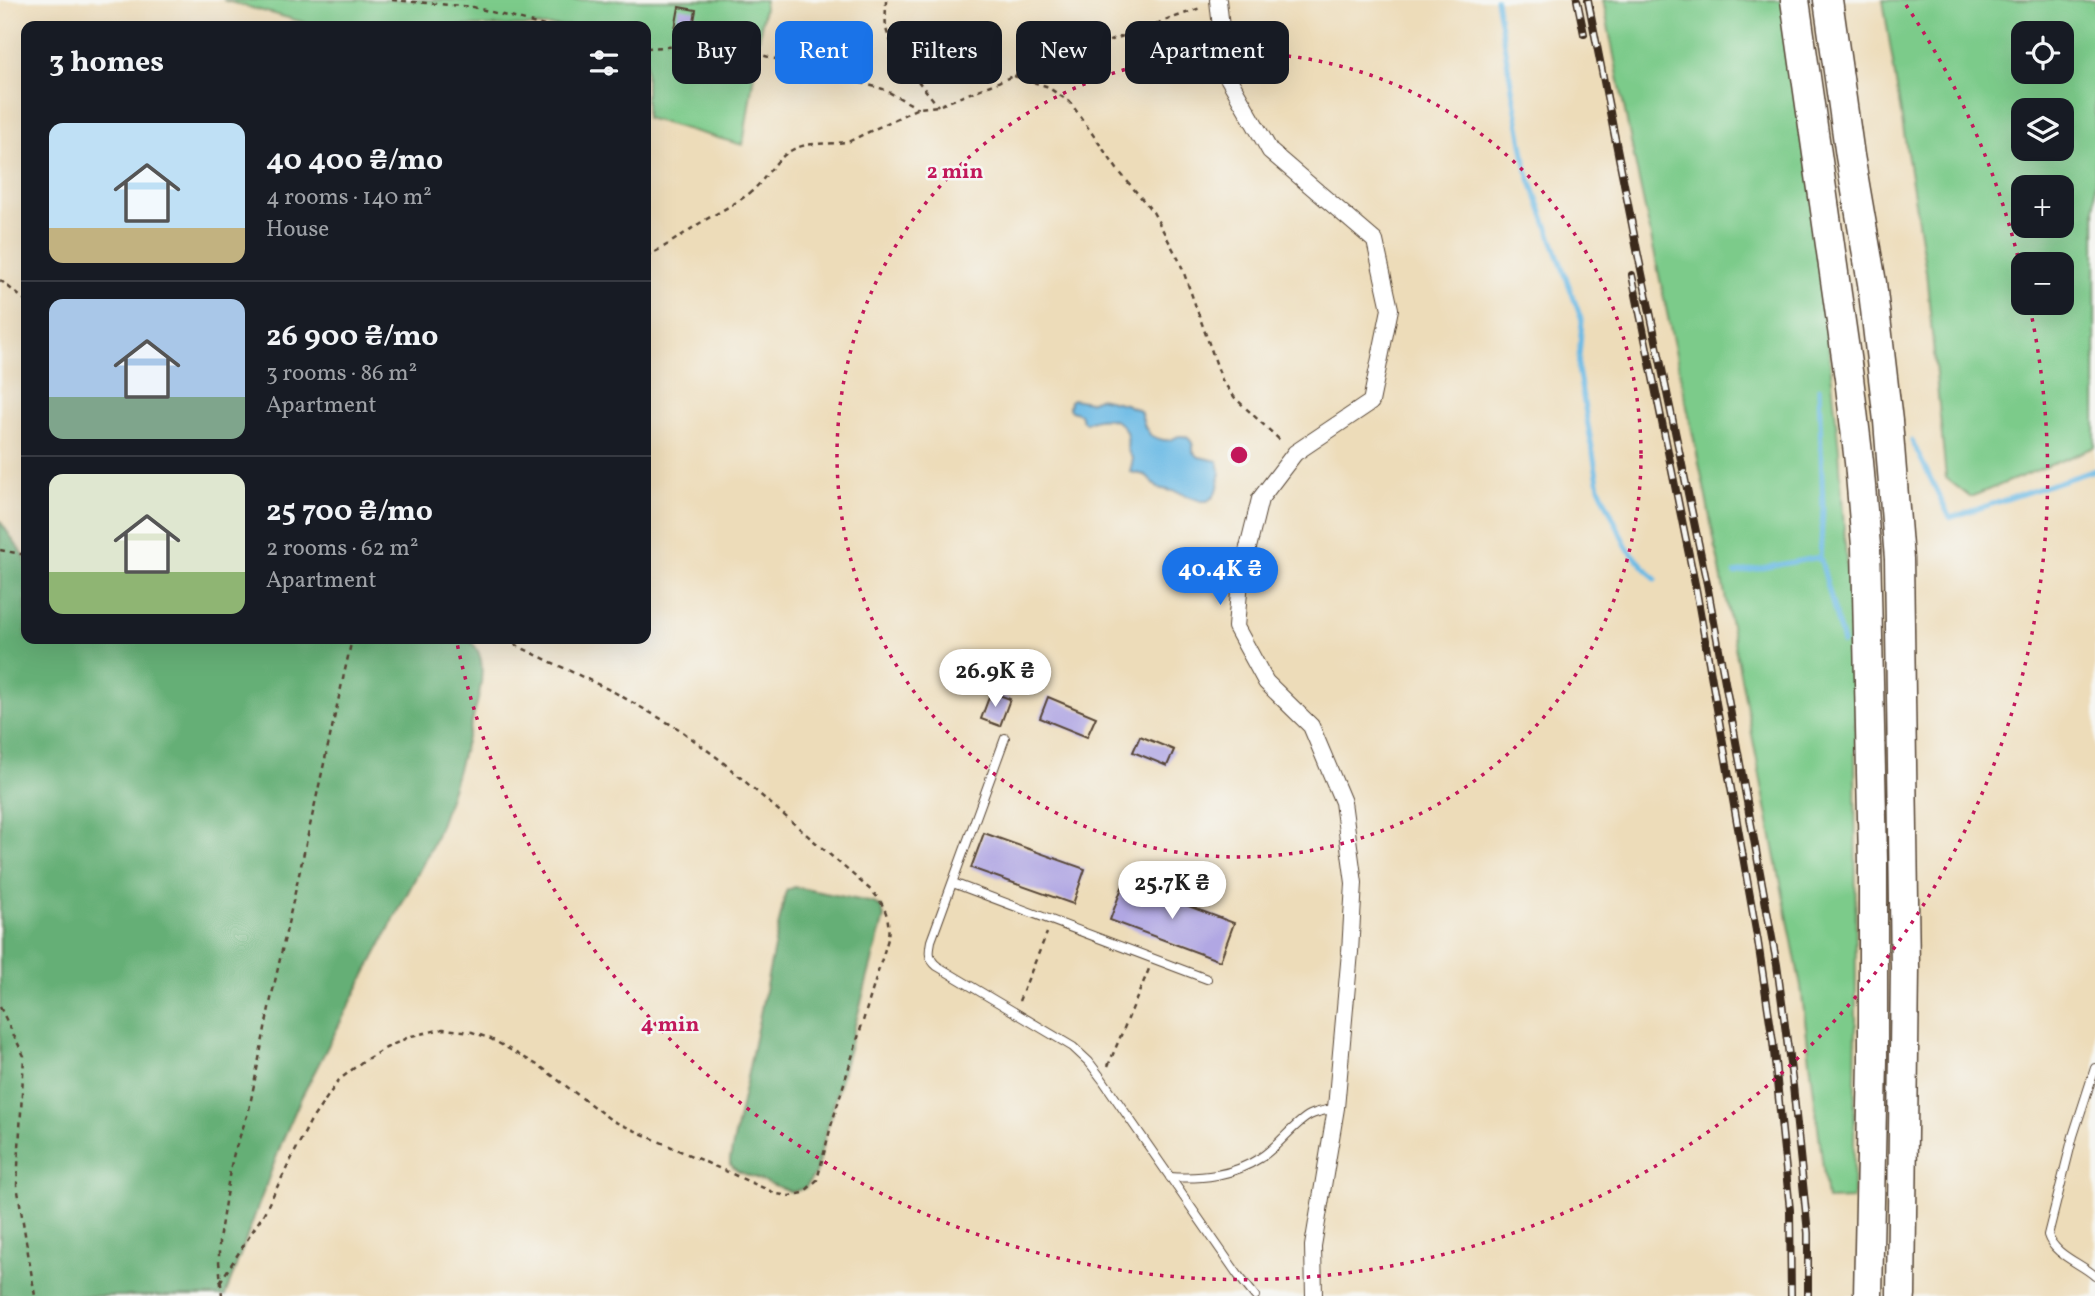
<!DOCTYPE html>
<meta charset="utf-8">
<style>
:root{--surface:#171b24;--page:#242831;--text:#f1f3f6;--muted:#9ea1a6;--line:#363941;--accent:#1a73e8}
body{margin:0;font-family:Vollkorn,serif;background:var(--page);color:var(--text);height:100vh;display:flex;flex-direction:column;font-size:26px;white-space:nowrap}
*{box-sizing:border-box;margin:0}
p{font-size:23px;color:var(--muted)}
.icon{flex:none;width:38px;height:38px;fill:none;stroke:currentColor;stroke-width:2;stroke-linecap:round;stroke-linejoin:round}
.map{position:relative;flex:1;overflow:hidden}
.panel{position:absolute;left:21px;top:21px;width:630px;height:623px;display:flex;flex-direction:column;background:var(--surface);border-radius:14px;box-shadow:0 7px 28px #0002}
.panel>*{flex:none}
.hud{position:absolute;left:672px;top:21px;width:665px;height:63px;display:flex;gap:14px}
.buttons{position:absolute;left:2011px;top:21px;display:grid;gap:14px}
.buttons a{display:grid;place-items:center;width:63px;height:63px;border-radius:14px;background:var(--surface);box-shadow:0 7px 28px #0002;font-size:35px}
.price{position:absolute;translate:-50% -60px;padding:0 16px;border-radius:24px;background:#fff;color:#222;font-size:23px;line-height:46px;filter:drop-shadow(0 2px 4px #0008)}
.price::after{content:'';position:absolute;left:50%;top:42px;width:21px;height:16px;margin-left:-10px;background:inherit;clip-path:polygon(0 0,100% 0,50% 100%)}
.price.selected{background:var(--accent);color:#fff}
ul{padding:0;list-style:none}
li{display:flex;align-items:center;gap:21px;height:175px;padding:0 28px}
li+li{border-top:2px solid var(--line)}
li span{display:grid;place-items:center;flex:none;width:196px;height:140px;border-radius:14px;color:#555}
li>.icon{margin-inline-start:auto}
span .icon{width:84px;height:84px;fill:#fffc;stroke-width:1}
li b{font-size:30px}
h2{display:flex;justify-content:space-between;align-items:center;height:84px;padding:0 28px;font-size:30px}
.chip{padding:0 24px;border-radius:14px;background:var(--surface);box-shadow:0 7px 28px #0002;font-size:24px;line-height:63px}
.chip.selected{background:var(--accent);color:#fff}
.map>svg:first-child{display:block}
.green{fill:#7ccb8a;stroke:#5c7a54;stroke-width:2;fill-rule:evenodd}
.forest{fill:#65af76;stroke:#506c4a;stroke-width:2}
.water{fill:#6abae5;stroke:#527282;stroke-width:2}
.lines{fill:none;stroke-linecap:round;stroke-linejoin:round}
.stream{stroke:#6abae5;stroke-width:5}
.building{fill:#b1a7e3}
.service-casing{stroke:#564535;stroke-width:10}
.minor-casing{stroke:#564535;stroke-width:18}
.trunk-casing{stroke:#564535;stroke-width:31}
.path{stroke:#564535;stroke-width:2.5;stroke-dasharray:5 5;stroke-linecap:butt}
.service{stroke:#fff;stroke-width:8}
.minor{stroke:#fff;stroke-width:16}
.trunk{stroke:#fff;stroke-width:28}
.rail-casing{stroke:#3b2a1e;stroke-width:8}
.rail{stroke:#f6f6f2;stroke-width:5;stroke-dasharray:16;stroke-linecap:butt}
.ring{fill:none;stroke:#c2185b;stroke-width:3.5;stroke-dasharray:3.5 7}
.centre{fill:#c2185b;stroke:#f6f6f2;stroke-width:3.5}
.ring-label{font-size:21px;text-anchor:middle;font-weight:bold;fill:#c2185b;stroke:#f6f6f2;stroke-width:5;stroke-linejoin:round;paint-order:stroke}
</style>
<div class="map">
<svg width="2095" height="1296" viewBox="0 0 2095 1296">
<rect width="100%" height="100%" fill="#f6f6f2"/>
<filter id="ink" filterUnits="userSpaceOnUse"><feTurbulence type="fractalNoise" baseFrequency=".0143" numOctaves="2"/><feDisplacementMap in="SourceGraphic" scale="14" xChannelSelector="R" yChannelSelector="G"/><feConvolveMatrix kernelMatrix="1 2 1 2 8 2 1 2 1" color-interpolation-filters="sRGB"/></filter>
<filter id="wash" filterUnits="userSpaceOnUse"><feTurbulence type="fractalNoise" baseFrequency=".00686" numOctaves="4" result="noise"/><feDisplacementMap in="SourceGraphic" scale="28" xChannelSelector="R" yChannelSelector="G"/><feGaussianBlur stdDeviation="1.57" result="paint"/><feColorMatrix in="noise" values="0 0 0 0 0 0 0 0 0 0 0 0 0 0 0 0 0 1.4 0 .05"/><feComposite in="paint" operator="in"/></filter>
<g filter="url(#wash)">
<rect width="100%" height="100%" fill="#eddcb9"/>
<g class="green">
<polygon points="223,0 765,0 743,145 646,118 646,26 317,26"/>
<polygon points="1603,0 1786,0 1816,221 1839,450 1855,701 1856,1026 1853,1199 1827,1200 1801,987 1704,487 1634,157"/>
<path d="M1883,0H2095V447L1970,497L1946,478L1926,272ZM2023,33H2062V72H2023ZM2023,110H2062V149H2023ZM2062,187V226H2023V187ZM2023,264H2062V303H2023Z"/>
</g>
<g class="forest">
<path d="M0,521L26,559V639H466C475,643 479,651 481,660C485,688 472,719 465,745C455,780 445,815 431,848L301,1098L283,1139L225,1296H0Z"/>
<polygon points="795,887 874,903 882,908 884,917 815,1174 805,1188 792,1192 737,1171 730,1164 730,1159 785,894 787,890"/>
</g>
<path class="water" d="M1099,398L1125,404L1140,411L1145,427L1151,436C1156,438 1162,441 1169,440C1173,440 1176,436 1180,436C1190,435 1194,444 1193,452L1199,457L1218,461L1220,471L1218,488L1213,497L1207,501H1201L1177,492L1158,488L1145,475L1130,472L1133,459C1122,445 1131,443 1126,432C1120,416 1099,416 1086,423L1082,420L1080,414L1071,411L1069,408L1070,401L1073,399L1089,402Z"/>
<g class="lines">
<g class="stream">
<polyline points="1496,0 1527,171 1582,321 1578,369 1599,487 1627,548 1656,580"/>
<polyline points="1819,388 1823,510 1820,557 1843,643"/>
<polyline points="1912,441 1950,518 2095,470"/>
<polyline points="1735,573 1820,557"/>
</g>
</g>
<g id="blocks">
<g class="building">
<polygon points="679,7 696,10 692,32 675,29"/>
<polygon points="991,692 1010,699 1000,726 981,719"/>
<polygon points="1048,697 1096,717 1087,737 1040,718"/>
<polygon points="1140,736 1174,750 1167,766 1133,752"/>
<polygon points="984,833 1085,869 1073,904 971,868"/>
<polygon points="1124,882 1234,923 1220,961 1110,920"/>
</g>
</g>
</g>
<g filter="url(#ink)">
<use href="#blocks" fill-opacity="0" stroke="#564535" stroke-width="2"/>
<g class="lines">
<g class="service-casing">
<g id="service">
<path d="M1005,738L931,941C929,951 928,959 937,966L1073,1047L1089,1062L1102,1079L1238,1275L1255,1296"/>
<polyline points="953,883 1207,979"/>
<path d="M2095,1068L2073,1136L2048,1235C2054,1255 2081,1263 2095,1276"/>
<path d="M1170,1177C1202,1179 1232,1176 1260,1158C1277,1148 1294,1123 1310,1115C1318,1111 1328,1110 1336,1108"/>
</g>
</g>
<g class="minor-casing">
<polyline id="minor" points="1218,0 1226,74 1270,151 1375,241 1390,309 1371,402 1295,453 1260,499 1240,580 1236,627 1266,682 1311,726 1343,802 1354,883 1350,952 1336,1108 1313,1246 1314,1296"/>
</g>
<g class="trunk-casing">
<g id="trunk">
<polyline points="1795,0 1849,378 1859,462 1866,546 1873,862 1873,1061 1868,1296"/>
<polyline points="1828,0 1850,156 1872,283 1888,421 1899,559 1905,968 1901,1296"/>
</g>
</g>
<g class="path">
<polyline points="392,0 473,7 544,26"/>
<path d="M886,0C886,9 885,19 886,28C892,55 922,84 938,106"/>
<polyline points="646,48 722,44 883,89 918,108"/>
<polyline points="1014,76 1046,86 1070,102 1117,169 1153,212 1180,262 1222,380 1235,398 1282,442"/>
<path d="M646,256C667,247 685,232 705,220C721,211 737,203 751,192C766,179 774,160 792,150C810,140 831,146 850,141L918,108L938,106L1013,76L1203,7"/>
<polyline points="0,280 26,301"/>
<polyline points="0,550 26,555"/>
<polyline points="1019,1001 1047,933"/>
<polyline points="0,1007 24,1056 17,1185 35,1296"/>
<polyline points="1108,1066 1149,969"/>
<path d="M220,1282L263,1215L310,1122L339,1080L363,1061L386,1048L411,1036L443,1029L472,1032L491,1039L541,1067L611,1120L777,1194L790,1196L803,1193L817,1180L831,1126L888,939C890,919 886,907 873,892L719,759L679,729L614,692L503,639"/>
<polyline points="222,1296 219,1261 219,1240 230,1170 234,1153 249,1110 269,1008 352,639"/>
</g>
<use href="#service" class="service"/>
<use href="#minor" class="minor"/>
<use href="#trunk" class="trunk"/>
<g class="rail-casing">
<g id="rail">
<polyline points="1577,0 1584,34"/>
<polyline points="1588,0 1637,250 1707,584 1777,965 1793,1086 1808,1233 1808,1296"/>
<polyline points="1632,275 1696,589 1758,942 1773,1042 1790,1210 1791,1296"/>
</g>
</g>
<use href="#rail" class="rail"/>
</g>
</g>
<g class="ring">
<circle cx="1239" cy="455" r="402"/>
<path d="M1906 5A804 804 0 0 1 2022 274M2030 308A804 804 0 0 1 457 643"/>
</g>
<circle cx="1239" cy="455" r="10" class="centre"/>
<g class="ring-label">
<text x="955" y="178">2 min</text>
<text x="670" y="1031">4 min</text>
</g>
</svg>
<div class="buttons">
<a><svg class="icon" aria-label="locate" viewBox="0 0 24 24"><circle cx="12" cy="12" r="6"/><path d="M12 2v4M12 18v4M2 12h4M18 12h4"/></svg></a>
<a><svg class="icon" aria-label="layers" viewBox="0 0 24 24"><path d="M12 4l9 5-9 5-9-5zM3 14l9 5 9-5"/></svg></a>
<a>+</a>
<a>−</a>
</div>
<b class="price selected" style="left:1220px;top:607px">40.4K ₴</b>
<b class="price" style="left:995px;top:709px">26.9K ₴</b>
<b class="price" style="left:1172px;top:921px">25.7K ₴</b>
<div class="hud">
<a class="chip">Buy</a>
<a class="chip selected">Rent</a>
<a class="chip">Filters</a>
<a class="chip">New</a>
<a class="chip">Apartment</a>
</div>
<section class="panel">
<h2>3 homes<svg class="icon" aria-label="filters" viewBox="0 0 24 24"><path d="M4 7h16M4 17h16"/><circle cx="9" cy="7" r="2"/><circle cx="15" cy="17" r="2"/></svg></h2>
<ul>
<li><span style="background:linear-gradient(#bfe0f5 75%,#c2b280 0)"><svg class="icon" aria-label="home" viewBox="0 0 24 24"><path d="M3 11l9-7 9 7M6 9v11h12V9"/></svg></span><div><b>40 400 ₴/mo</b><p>4 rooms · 140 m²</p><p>House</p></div></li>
<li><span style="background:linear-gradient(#a9c7e8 70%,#7fa58c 0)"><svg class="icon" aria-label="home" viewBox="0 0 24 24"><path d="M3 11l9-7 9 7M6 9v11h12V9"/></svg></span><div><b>26 900 ₴/mo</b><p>3 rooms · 86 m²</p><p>Apartment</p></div></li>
<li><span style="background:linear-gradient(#dfe7d0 70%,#8fb573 0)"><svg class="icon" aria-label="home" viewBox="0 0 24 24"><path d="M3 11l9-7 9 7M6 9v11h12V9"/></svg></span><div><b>25 700 ₴/mo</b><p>2 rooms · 62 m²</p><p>Apartment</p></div></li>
</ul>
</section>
</div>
